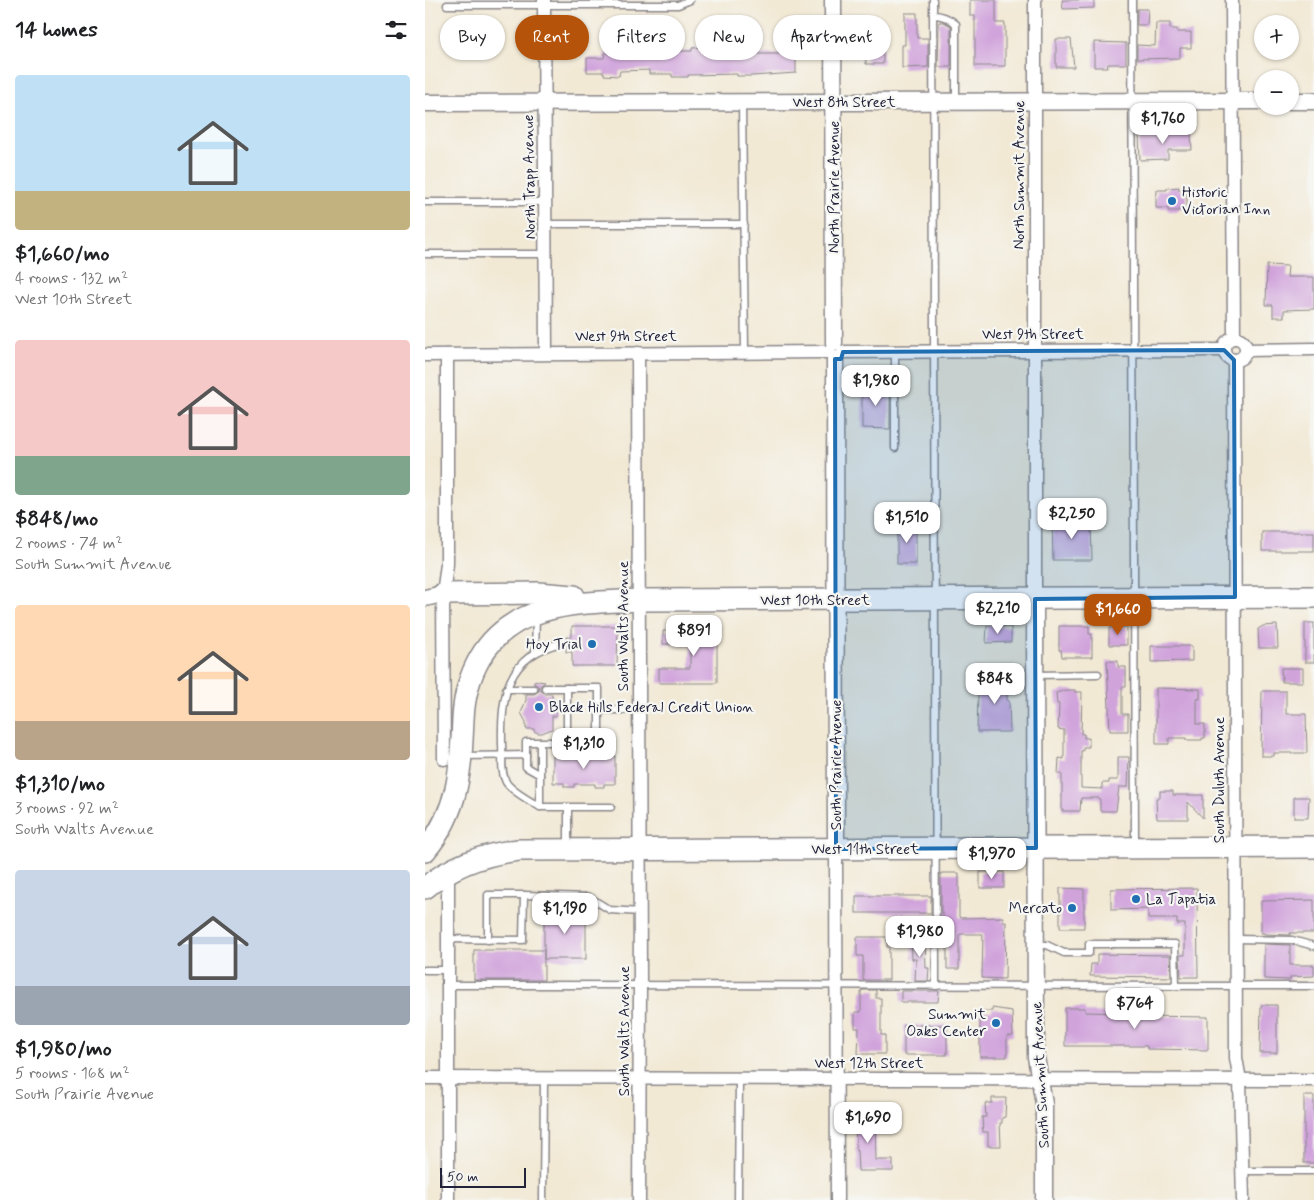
<!DOCTYPE html>
<meta charset="utf-8">
<style>
:root{--surface:#fff;--page:#f6f6f6;--text:#202124;--muted:#757577;--accent:#b45309}
body{margin:0;font-family:Mynerve,sans-serif;background:var(--page);color:var(--text);height:100vh;display:flex;flex-direction:column;font-size:19px;white-space:nowrap}
*{box-sizing:border-box;margin:0}
p{font-size:16px;color:var(--muted)}
.icon{flex:none;width:28px;height:28px;fill:none;stroke:currentColor;stroke-width:2;stroke-linecap:round;stroke-linejoin:round}
.map{position:relative;flex:1;overflow:hidden}
.side{display:flex;flex-direction:column;background:var(--surface);width:425px}
.side>*{flex:none}
.guide{position:absolute;left:15px;top:15px;width:475px;height:45px;display:flex;gap:10px}
.tools{position:absolute;left:829px;top:15px;display:grid;gap:10px}
.tools a{display:grid;place-items:center;width:45px;height:45px;border-radius:50%;background:var(--surface);box-shadow:0 1px 4px #0004;font-size:25px}
.scale{position:absolute;left:15px;bottom:12px;width:86px;box-sizing:border-box;padding-left:5px;border:2px solid #22223b;border-top:0;font-size:14px;line-height:18px;white-space:nowrap;color:#22223b;-webkit-text-stroke:4px #f6f6f2;paint-order:stroke}
.price{position:absolute;translate:-50% -42px;padding:0 11px;border-radius:10px;background:#fff;color:#222;font-size:16px;line-height:32px;filter:drop-shadow(0 1px 2px #0008)}
.price::after{content:'';position:absolute;left:50%;top:30px;width:15px;height:11px;margin-left:-8px;background:inherit;clip-path:polygon(0 0,100% 0,50% 100%)}
.price.active{background:var(--accent);color:#fff}
ul{padding:0;list-style:none}
li{display:grid;align-content:center;gap:10px;height:265px;padding:0 15px}
li span{display:grid;place-items:center;height:155px;border-radius:5px;color:#555}
li>.icon{margin-inline-start:auto}
span .icon{width:90px;height:90px;fill:#fffc;stroke-width:1}
li b{font-size:21px}
h2{display:flex;justify-content:space-between;align-items:center;height:60px;padding:0 15px;font-size:21px}
.pill{padding:0 18px;border-radius:22px;background:var(--surface);box-shadow:0 1px 4px #0004;font-size:18px;line-height:45px}
.pill.active{background:var(--accent);color:#fff}
main{display:flex;flex:1;min-height:0}
.map>svg:first-child{display:block}
.building{fill:#d0a3db}
.lines{fill:none;stroke-linecap:round;stroke-linejoin:round}
.service-casing{stroke:#8a8688;stroke-width:9}
.minor-casing{stroke:#8a8688;stroke-width:15}
.tertiary-casing{stroke:#8a8688;stroke-width:19}
.primary-casing{stroke:#8a8688;stroke-width:24}
.service{stroke:#fff;stroke-width:6}
.minor{stroke:#fff;stroke-width:12}
.tertiary{stroke:#fff;stroke-width:16}
.primary{stroke:#fff;stroke-width:21}
.marked{fill:#1f6fb2;fill-opacity:0.2;stroke:#1f6fb2;stroke-width:4;stroke-linejoin:round}
.poi-dot{fill:#1f6fb2;stroke:#f6f6f2;stroke-width:2}
.labels{text-anchor:middle;stroke-width:4.5;stroke-linejoin:round;paint-order:stroke}
.street-label{font-size:15px;fill:#22223b;stroke:#f6f6f2}
.poi-label{font-size:15px;fill:#22223b;stroke:#f6f6f2;text-anchor:start}
</style>
<main>
<section class="side">
<h2>14 homes<svg class="icon" aria-label="filters" viewBox="0 0 24 24"><path d="M4 7h16M4 17h16"/><circle cx="9" cy="7" r="2"/><circle cx="15" cy="17" r="2"/></svg></h2>
<ul>
<li><span style="background:linear-gradient(#bfe0f5 75%,#c2b280 0)"><svg class="icon" aria-label="home" viewBox="0 0 24 24"><path d="M3 11l9-7 9 7M6 9v11h12V9"/></svg></span><div><b>$1,660/mo</b><p>4 rooms · 132 m²</p><p>West 10th Street</p></div></li>
<li><span style="background:linear-gradient(#f6c9c9 75%,#7fa58c 0)"><svg class="icon" aria-label="home" viewBox="0 0 24 24"><path d="M3 11l9-7 9 7M6 9v11h12V9"/></svg></span><div><b>$848/mo</b><p>2 rooms · 74 m²</p><p>South Summit Avenue</p></div></li>
<li><span style="background:linear-gradient(#ffd9b3 75%,#b9a48a 0)"><svg class="icon" aria-label="home" viewBox="0 0 24 24"><path d="M3 11l9-7 9 7M6 9v11h12V9"/></svg></span><div><b>$1,310/mo</b><p>3 rooms · 92 m²</p><p>South Walts Avenue</p></div></li>
<li><span style="background:linear-gradient(#c9d6e8 75%,#9aa5b1 0)"><svg class="icon" aria-label="home" viewBox="0 0 24 24"><path d="M3 11l9-7 9 7M6 9v11h12V9"/></svg></span><div><b>$1,980/mo</b><p>5 rooms · 168 m²</p><p>South Prairie Avenue</p></div></li>
</ul>
</section>
<div class="map">
<svg width="889" height="1200" viewBox="0 0 889 1200">
<rect width="100%" height="100%" fill="#f6f6f2"/>
<filter id="ink" filterUnits="userSpaceOnUse"><feTurbulence type="fractalNoise" baseFrequency=".02" numOctaves="2"/><feDisplacementMap in="SourceGraphic" scale="10" xChannelSelector="R" yChannelSelector="G"/><feConvolveMatrix kernelMatrix="1 2 1 2 8 2 1 2 1" color-interpolation-filters="sRGB"/></filter>
<filter id="wash" filterUnits="userSpaceOnUse"><feTurbulence type="fractalNoise" baseFrequency=".0096" numOctaves="4" result="noise"/><feDisplacementMap in="SourceGraphic" scale="20" xChannelSelector="R" yChannelSelector="G"/><feGaussianBlur stdDeviation="1.12" result="paint"/><feColorMatrix in="noise" values="0 0 0 0 0 0 0 0 0 0 0 0 0 0 0 0 0 1.4 0 .05"/><feComposite in="paint" operator="in"/></filter>
<g filter="url(#wash)">
<rect width="100%" height="100%" fill="#f2e9d5"/>
<g id="blocks">
<g class="building">
<polygon points="545,0 571,0 571,23 580,23 580,66 550,66 550,16 545,16"/>
<polygon points="637,0 669,0 669,8 638,9"/>
<polygon points="712,9 723,9 722,25 712,25"/>
<polygon points="480,13 492,13 492,38 503,38 503,67 477,68 477,45 480,45"/>
<polygon points="514,22 519,22 526,26 526,67 513,67"/>
<polygon points="731,23 745,23 745,29 752,29 752,32 766,32 766,48 755,48 755,58 712,59 712,45 730,46"/>
<polygon points="440,39 458,39 458,64 441,64"/>
<polygon points="631,39 646,39 649,67 631,67"/>
<polygon points="201,41 212,41 212,51 267,51 267,48 281,47 282,53 316,54 316,46 327,46 327,54 355,54 355,42 371,41 371,73 327,76 312,76 312,74 263,75 263,77 247,77 247,74 224,74 224,70 195,71 194,76 179,75 179,72 162,72 162,58 179,58 180,53 198,54 198,51 201,50"/>
<polygon points="669,42 701,43 701,64 683,64 682,67 669,67"/>
<polygon points="714,134 766,134 767,150 743,150 743,159 715,160"/>
<polygon points="754,187 754,190 758,190 758,193 762,193 762,208 754,208 754,211 743,211 743,208 731,208 731,194 732,194 732,190 742,190 742,188"/>
<polygon points="842,265 863,266 862,277 889,277 889,309 859,310 859,317 848,317 848,305 841,305"/>
<polygon points="437,385 465,385 465,429 437,428"/>
<polygon points="627,519 666,519 667,560 628,560"/>
<rect x="472" y="525" width="19" height="39"/>
<rect x="837" y="532" width="52" height="19"/>
<rect x="880" y="623" width="9" height="39"/>
<polygon points="852,625 853,648 834,648 833,629 838,626"/>
<polygon points="147,626 193,626 192,666 147,666 147,652 141,652 141,637 147,637"/>
<polygon points="292,626 292,683 234,683 234,668 265,668 265,644 238,644 238,631 273,631 273,627"/>
<polygon points="562,626 586,627 586,642 561,643"/>
<polygon points="634,626 664,626 664,634 667,634 667,657 637,657 636,650 634,650"/>
<polygon points="702,627 702,645 684,645 684,628"/>
<polygon points="726,646 767,646 767,661 726,662"/>
<polygon points="682,661 693,661 693,667 701,667 701,687 697,687 697,714 703,714 703,731 685,731"/>
<polygon points="569,668 580,668 580,670 582,670 582,701 584,701 585,732 552,732 553,694 562,694 562,677 567,677 566,670 569,670"/>
<polygon points="856,668 878,668 878,682 857,682"/>
<polygon points="113,681 120,682 115,686 115,690 120,694 127,694 127,705 131,706 131,716 127,716 127,729 117,733 113,733 109,731 109,729 101,729 101,722 96,713 101,700 101,694 109,694 114,691 113,686 109,684 109,682"/>
<polygon points="731,688 775,689 775,699 772,699 772,724 780,724 780,738 777,738 777,740 761,740 761,738 744,738 744,744 731,744"/>
<polygon points="641,690 650,690 650,692 657,692 656,734 659,734 659,738 664,738 664,747 658,747 658,751 656,751 656,788 677,789 677,783 684,783 684,780 693,780 693,757 704,757 703,787 694,787 691,811 675,811 675,800 674,798 656,798 655,811 637,811 637,774 633,774 634,758 639,759 639,730 633,729 634,704 632,704 631,693"/>
<polygon points="837,691 861,691 861,714 881,714 882,753 849,753 849,756 836,756"/>
<polygon points="128,756 190,756 190,784 179,784 179,787 170,787 170,784 149,784 149,787 139,787 139,783 128,783"/>
<polygon points="735,791 748,791 748,795 778,795 778,818 763,802 763,819 732,819 731,798 735,798"/>
<polygon points="869,797 884,797 883,818 869,818"/>
<rect x="555" y="872" width="24" height="16"/>
<polygon points="516,873 534,873 534,917 536,918 578,917 578,922 581,922 580,979 557,978 558,934 536,934 534,935 534,969 522,969 522,935 518,935 518,913 516,913"/>
<polygon points="635,888 659,889 659,928 635,928"/>
<polygon points="772,888 773,977 756,977 755,955 760,955 760,924 752,924 752,919 723,919 723,909 686,910 686,889"/>
<rect x="431" y="896" width="75" height="17"/>
<polygon points="889,900 889,933 865,933 865,935 839,934 839,933 836,933 836,901"/>
<rect x="119" y="911" width="42" height="48"/>
<polygon points="432,937 462,937 462,947 464,947 464,980 438,980 438,956 432,956"/>
<polygon points="486,937 500,937 501,968 504,968 503,981 490,981 491,959 487,959"/>
<polygon points="839,944 865,945 865,965 889,965 889,976 865,977 865,980 839,979"/>
<rect x="49" y="950" width="70" height="30"/>
<polygon points="672,954 745,955 746,977 665,976 666,964 672,964"/>
<polygon points="438,990 451,990 451,998 456,998 456,1035 460,1035 460,1054 433,1054 434,1028 430,1028 430,1012 436,1012 436,992"/>
<polygon points="476,991 514,991 513,1002 476,1002"/>
<polygon points="836,1005 852,1005 852,1053 835,1053"/>
<polygon points="567,1008 587,1011 588,1036 582,1036 582,1057 555,1057 555,1011 567,1011"/>
<polygon points="640,1008 660,1008 660,1012 700,1013 700,1008 719,1008 719,1016 783,1017 783,1050 722,1049 722,1046 640,1046"/>
<rect x="479" y="1025" width="43" height="30"/>
<rect x="879" y="1096" width="10" height="67"/>
<polygon points="567,1098 581,1098 580,1117 577,1118 577,1123 575,1123 576,1146 563,1146 563,1132 558,1132 557,1117 561,1117 560,1103 567,1103"/>
<polygon points="430,1111 450,1111 451,1160 468,1160 468,1171 433,1171 432,1151 431,1151"/>
</g>
</g>
</g>
<g filter="url(#ink)">
<use href="#blocks" fill-opacity="0" stroke="#8a8688" stroke-width="1"/>
<g class="lines">
<g class="service-casing">
<g id="service">
<polyline points="508,0 511,986"/>
<polyline points="707,0 710,844"/>
<polyline points="22,5 253,5 265,0"/>
<path d="M508,15C517,15 524,18 531,24V100"/>
<polyline points="317,103 320,352"/>
<polyline points="0,202 121,202"/>
<polyline points="121,224 319,224"/>
<polyline points="0,254 121,254"/>
<polyline points="470,351 470,448"/>
<polyline points="110,653 111,617"/>
<polyline points="612,675 673,674"/>
<polyline points="120,688 142,688"/>
<polyline points="81,689 109,689"/>
<polyline points="174,710 215,710"/>
<polyline points="115,742 115,807 186,807"/>
<polyline points="101,755 101,742 174,742 174,688 142,688 142,742"/>
<polyline points="38,756 101,755 101,767 115,775"/>
<path d="M115,807C107,802 86,791 81,782C75,771 78,757 77,744C76,696 81,656 136,643"/>
<polyline points="143,807 143,846"/>
<polyline points="23,939 98,940 99,895 164,897 185,910 215,912"/>
<polyline points="811,939 867,940 889,946"/>
<polyline points="63,940 63,895 99,895"/>
<polyline points="613,945 622,945 639,953 664,953 664,944 750,944 751,986"/>
<polyline points="0,970 23,970"/>
<polyline points="23,985 889,986"/>
<polyline points="819,1171 889,1171"/>
<polyline points="118,1200 119,1079"/>
<polyline points="313,1200 314,1079"/>
</g>
</g>
<g class="minor-casing">
<g id="minor">
<polyline points="119,0 121,353"/>
<polyline points="610,0 610,599"/>
<polyline points="807,0 809,338"/>
<circle cx="810" cy="349" r="11"/>
<polyline points="821,350 889,349"/>
<polyline points="418,352 799,350"/>
<polyline points="213,353 215,985 214,1200"/>
<polyline points="0,355 402,352"/>
<polyline points="809,360 811,1058 815,1080 818,1200"/>
<polyline points="19,759 18,594 22,564 22,355"/>
<polyline points="411,849 412,1200"/>
<polyline points="0,1078 889,1080"/>
<polyline points="23,1200 23,873"/>
</g>
</g>
<g class="tertiary-casing">
<g id="tertiary">
<polyline points="408,0 409,343"/>
<polyline points="865,101 889,101"/>
<polyline points="0,103 838,101"/>
<polyline points="410,359 411,849"/>
<polyline points="0,598 18,594"/>
<polyline points="610,599 611,1057 619,1104 619,1200"/>
</g>
</g>
<g class="primary-casing">
<g id="primary">
<polyline points="18,594 113,593 149,596"/>
<path d="M0,851C34,811 36,769 38,719C39,697 44,677 55,658C88,601 157,603 214,600L889,597"/>
<path d="M0,888C27,865 60,854 94,850L889,847"/>
</g>
</g>
<use href="#service" class="service"/>
<use href="#minor" class="minor"/>
<use href="#tertiary" class="tertiary"/>
<use href="#primary" class="primary"/>
</g>
</g>
<path class="marked" d="M799,350L809,360L810,597L610,599L611,848L411,849L410,359H416L418,352Z"/>
<g class="poi-dot">
<circle cx="747" cy="201" r="5"/>
<circle cx="167" cy="644" r="5"/>
<circle cx="114" cy="707" r="5"/>
<circle cx="711" cy="899" r="5"/>
<circle cx="647" cy="908" r="5"/>
<circle cx="571" cy="1023" r="5"/>
</g>
<g class="labels">
<g class="street-label">
<text x="419" y="107">West 8th Street</text>
<text transform="translate(594 175) rotate(-90)" y="5">North Summit Avenue</text>
<text transform="translate(104 177) rotate(-91)" y="5">North Trapp Avenue</text>
<text transform="translate(409 187) rotate(-90)" y="5">North Prairie Avenue</text>
<text x="608" y="339">West 9th Street</text>
<text x="201" y="341">West 9th Street</text>
<text x="390" y="605">West 10th Street</text>
<text transform="translate(198 626) rotate(-90)" y="5">South Walts Avenue</text>
<text transform="translate(411 765) rotate(-90)" y="5">South Prairie Avenue</text>
<text transform="translate(794 780) rotate(-90)" y="5">South Duluth Avenue</text>
<text x="440" y="854">West 11th Street</text>
<text transform="translate(199 1031) rotate(-90)" y="5">South Walts Avenue</text>
<text x="444" y="1068">West 12th Street</text>
<text transform="translate(615 1075) rotate(-93)" y="5">South Summit Avenue</text>
</g>
<g class="poi-label">
<text x="757" y="197">Historic<tspan x="757" dy="17">Victorian Inn</tspan></text>
<text x="157" y="649" text-anchor="end">Hoy Trial</text>
<text x="124" y="712">Black Hills Federal Credit Union</text>
<text x="721" y="904">La Tapatia</text>
<text x="637" y="913" text-anchor="end">Mercato</text>
<text x="561" y="1019" text-anchor="end">Summit<tspan x="561" dy="17">Oaks Center</tspan></text>
</g>
</g>
</svg>
<div class="tools">
<a>+</a>
<a>−</a>
</div>
<div class="scale">50 m</div>
<b class="price" style="left:738px;top:145px">$1,760</b>
<b class="price" style="left:451px;top:407px">$1,980</b>
<b class="price" style="left:647px;top:540px">$2,250</b>
<b class="price" style="left:482px;top:544px">$1,510</b>
<b class="price" style="left:573px;top:635px">$2,210</b>
<b class="price active" style="left:693px;top:636px">$1,660</b>
<b class="price" style="left:269px;top:657px">$891</b>
<b class="price" style="left:570px;top:705px">$848</b>
<b class="price" style="left:159px;top:770px">$1,310</b>
<b class="price" style="left:567px;top:880px">$1,970</b>
<b class="price" style="left:140px;top:935px">$1,190</b>
<b class="price" style="left:495px;top:958px">$1,980</b>
<b class="price" style="left:710px;top:1030px">$764</b>
<b class="price" style="left:443px;top:1144px">$1,690</b>
<div class="guide">
<a class="pill">Buy</a>
<a class="pill active">Rent</a>
<a class="pill">Filters</a>
<a class="pill">New</a>
<a class="pill">Apartment</a>
</div>
</div>
</main>
